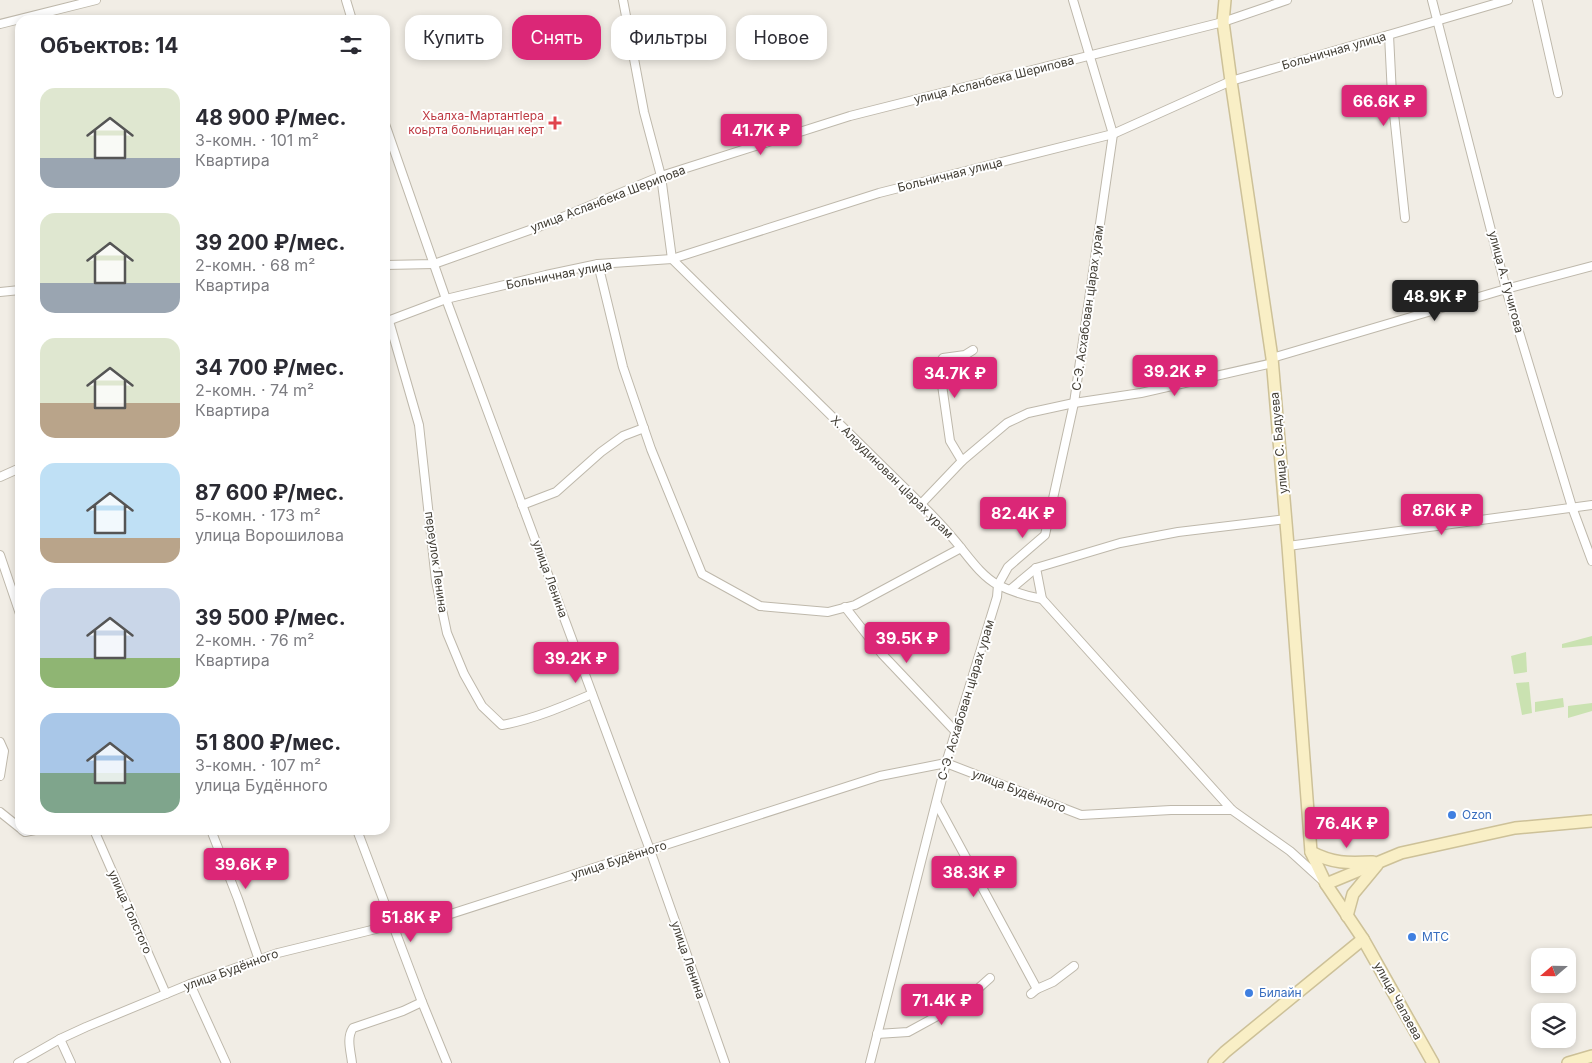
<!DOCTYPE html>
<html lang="ru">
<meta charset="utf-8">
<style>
:root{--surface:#fff;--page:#f2f2f3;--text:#2b2b33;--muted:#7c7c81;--accent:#db2777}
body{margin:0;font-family:Inter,sans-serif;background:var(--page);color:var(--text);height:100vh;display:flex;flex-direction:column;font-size:19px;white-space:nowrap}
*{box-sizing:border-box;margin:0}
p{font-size:16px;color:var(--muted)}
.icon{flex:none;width:28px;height:28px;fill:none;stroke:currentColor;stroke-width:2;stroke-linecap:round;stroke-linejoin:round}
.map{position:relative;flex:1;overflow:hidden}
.sheet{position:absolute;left:15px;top:15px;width:375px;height:820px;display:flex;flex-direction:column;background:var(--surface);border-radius:15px;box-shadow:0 2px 8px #0003}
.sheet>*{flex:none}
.guide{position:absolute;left:405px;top:15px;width:475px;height:45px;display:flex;gap:10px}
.needle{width:32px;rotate:250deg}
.controls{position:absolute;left:1531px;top:948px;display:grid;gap:10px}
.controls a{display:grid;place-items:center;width:45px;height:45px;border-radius:10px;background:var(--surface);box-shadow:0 2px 8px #0003;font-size:25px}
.price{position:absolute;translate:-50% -42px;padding:0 11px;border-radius:5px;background:var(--accent);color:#fff;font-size:16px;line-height:32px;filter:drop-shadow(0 1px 2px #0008)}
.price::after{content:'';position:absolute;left:50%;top:30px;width:15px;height:11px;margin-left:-8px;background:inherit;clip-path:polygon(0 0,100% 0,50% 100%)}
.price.on{background:#222;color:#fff}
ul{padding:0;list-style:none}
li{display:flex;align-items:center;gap:15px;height:125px;padding:0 25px}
li span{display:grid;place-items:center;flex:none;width:140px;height:100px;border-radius:15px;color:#555}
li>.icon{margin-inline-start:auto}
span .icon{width:60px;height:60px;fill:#fffc;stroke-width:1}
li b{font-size:21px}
h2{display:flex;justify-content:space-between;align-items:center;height:60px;padding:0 25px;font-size:21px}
.tag{padding:0 18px;border-radius:15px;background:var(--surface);box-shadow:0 2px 8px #0003;font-size:18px;line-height:45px}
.tag.on{background:var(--accent);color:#fff}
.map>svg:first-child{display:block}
.green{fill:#cae2b1}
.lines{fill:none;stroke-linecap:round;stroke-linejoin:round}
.street-casing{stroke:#beb8ab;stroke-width:10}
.secondary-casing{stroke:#cdc198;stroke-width:14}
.street{stroke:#fff;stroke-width:8}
.secondary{stroke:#f9efc6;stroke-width:11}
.health-dot{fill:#e0444e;stroke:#fff;stroke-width:2}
.shop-dot{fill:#3f7fe0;stroke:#fff;stroke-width:2}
.labels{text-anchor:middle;stroke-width:4;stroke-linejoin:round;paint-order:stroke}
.street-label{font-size:12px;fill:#423e35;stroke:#fff}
.health-label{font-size:12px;fill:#be3a42;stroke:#fff;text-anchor:end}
.shop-label{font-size:12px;fill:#366cbe;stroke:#fff;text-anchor:start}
</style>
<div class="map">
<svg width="1592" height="1063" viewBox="0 0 1592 1063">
<rect width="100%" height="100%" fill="#f1ede5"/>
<g class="green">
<polygon points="1592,636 1592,645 1562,648 1562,644"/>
<polygon points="1526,652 1527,672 1514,674 1511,656"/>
<polygon points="1529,682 1532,713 1522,715 1516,683"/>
<polygon points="1563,698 1564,707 1535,712 1535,702"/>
<polygon points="1592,703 1592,711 1568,718 1568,706"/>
</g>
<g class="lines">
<g class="street-casing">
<g id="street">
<polyline points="346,0 352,20"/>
<path d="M623,0L644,112L661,176L672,259L921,504C931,514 941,524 950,535C965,551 978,574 998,585C1013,592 1026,596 1042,599L1232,810L1290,851L1323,881"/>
<polyline points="1432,0 1506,289 1572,507 1592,561"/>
<polyline points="1537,0 1558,93"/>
<polyline points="0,24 96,0"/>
<polyline points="1389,35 1392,95 1405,218"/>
<polyline points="385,124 446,299 650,850 725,1063"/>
<polyline points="598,264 623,367 651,449 702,574 760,606 828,612 855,605 961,548"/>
<polyline points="385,265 434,264 541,226 661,176 850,116 1223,22 1287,0"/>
<polyline points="0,292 20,290"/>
<path d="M389,321L419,425L436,581L447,633L464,674L482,706L502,725C534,719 562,707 592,694"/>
<polyline points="385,322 446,299 546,275 598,264 672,259 879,193 1113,134 1231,81 1508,0"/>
<polyline points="1272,358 1506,289 1592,266"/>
<polyline points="962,461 950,441 939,364 943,358 965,355 973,350"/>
<polyline points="0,477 20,468"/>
<polyline points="921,504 962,461 1007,423 1028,413 1074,403 1141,393 1273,363"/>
<polyline points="522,505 556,492 601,452 623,436 644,428"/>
<polyline points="1288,546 1592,505"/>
<polyline points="0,555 20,614"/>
<polyline points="1036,568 1042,599"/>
<polyline points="1011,589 1036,568 1120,543 1178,532 1286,519"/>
<polyline points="845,607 882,654 956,732"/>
<polyline points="0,742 4,751 0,776"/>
<polyline points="937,804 1037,989 1031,994"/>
<polyline points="0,812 20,828"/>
<polyline points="22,830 25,832 35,830"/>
<polyline points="94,830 166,994"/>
<polyline points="211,830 238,899 259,960"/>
<polyline points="357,830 422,1002 447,1063"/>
<polyline points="190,984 226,1063"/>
<polyline points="1037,989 1053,982 1074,966"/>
<polyline points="877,1034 908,1032 963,1002 990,978"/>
<polyline points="60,1039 71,1063"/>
<polyline points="18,1063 60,1039 86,1027 190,984 278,953 392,925 407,928 880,776 946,763 1081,815 1171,810 1232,810"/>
<path d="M352,1063C351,1052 346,1038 353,1028L403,1011L422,1002"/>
<polyline points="870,1063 946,763 997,597 998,585 1008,567 1045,535 1074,403 1113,134 1073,0"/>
</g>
</g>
<g class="secondary-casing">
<g id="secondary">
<polyline points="1225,0 1223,22 1231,81 1272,358 1288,546 1311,852 1326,884 1363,939 1433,1063"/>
<path d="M1311,852C1334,864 1348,863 1373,862"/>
<polyline points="1326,884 1401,853 1515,828 1592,821"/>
<polyline points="1347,916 1353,894 1377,865"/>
<polyline points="1214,1063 1225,1052 1363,939"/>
<polyline points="1568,1063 1592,1056"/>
</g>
</g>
<use href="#street" class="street"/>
<use href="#secondary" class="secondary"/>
</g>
<path class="health-dot" d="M552.5 115.5h5v5h5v5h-5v5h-5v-5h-5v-5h5z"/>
<g class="shop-dot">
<circle cx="1452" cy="815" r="5"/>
<circle cx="1412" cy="937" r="5"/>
<circle cx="1249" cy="993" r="5"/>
</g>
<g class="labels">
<g class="street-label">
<text transform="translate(1334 51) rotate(-16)" y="4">Больничная улица</text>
<text transform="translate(994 80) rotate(-14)" y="4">улица Асланбека Шерипова</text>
<text transform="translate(950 175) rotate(-14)" y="4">Больничная улица</text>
<text transform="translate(608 199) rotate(-21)" y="4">улица Асланбека Шерипова</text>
<text transform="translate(559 275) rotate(-11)" y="4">Больничная улица</text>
<text transform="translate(1506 282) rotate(75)" y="4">улица А. Гучигова</text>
<text transform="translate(1088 308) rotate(-82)" y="4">С-Э. Асхабован цIарах урам</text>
<text transform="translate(1279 443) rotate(-95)" y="4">улица С. Бадуева</text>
<text transform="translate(892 477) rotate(45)" y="4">Х. Алаудинован цIарах урам</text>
<text transform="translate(436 562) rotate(82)" y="4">переулок Ленина</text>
<text transform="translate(550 579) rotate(70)" y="4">улица Ленина</text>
<text transform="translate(966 700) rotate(-73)" y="4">С-Э. Асхабован цIарах урам</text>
<text transform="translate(1019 791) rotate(21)" y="4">улица Будённого</text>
<text transform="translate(619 860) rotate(-18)" y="4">улица Будённого</text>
<text transform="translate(130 912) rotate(66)" y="4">улица Толстого</text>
<text transform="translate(688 960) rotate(71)" y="4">улица Ленина</text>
<text transform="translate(231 970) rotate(-20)" y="4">улица Будённого</text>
<text transform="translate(1398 1001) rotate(61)" y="4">улица Чапаева</text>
</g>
<g class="health-label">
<text x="544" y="120">Хьалха-МартантIера<tspan x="544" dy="14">коьрта больницан керт</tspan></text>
</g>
<g class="shop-label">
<text x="1462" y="819">Ozon</text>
<text x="1422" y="941">МТС</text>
<text x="1259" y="997">Билайн</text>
</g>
</g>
</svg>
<div class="controls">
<a><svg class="needle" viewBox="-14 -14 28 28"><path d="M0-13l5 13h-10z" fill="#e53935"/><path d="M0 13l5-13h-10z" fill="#7c7c81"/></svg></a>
<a><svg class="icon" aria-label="layers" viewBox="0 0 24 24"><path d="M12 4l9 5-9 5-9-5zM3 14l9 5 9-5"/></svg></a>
</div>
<b class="price" style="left:1384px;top:127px">66.6K ₽</b>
<b class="price" style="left:761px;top:156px">41.7K ₽</b>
<b class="price on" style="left:1435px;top:322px">48.9K ₽</b>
<b class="price" style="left:1175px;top:397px">39.2K ₽</b>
<b class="price" style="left:955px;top:399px">34.7K ₽</b>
<b class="price" style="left:1442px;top:536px">87.6K ₽</b>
<b class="price" style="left:1023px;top:539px">82.4K ₽</b>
<b class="price" style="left:907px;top:664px">39.5K ₽</b>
<b class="price" style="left:576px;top:684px">39.2K ₽</b>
<b class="price" style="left:1347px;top:849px">76.4K ₽</b>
<b class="price" style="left:246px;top:890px">39.6K ₽</b>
<b class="price" style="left:974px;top:898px">38.3K ₽</b>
<b class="price" style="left:411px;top:943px">51.8K ₽</b>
<b class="price" style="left:942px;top:1026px">71.4K ₽</b>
<div class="guide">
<a class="tag">Купить</a>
<a class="tag on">Снять</a>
<a class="tag">Фильтры</a>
<a class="tag">Новое</a>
</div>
<section class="sheet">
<h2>Объектов: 14<svg class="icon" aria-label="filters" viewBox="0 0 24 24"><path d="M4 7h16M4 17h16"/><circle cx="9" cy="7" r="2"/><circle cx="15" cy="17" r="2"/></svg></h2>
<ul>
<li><span style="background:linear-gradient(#dfe7d0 70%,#9aa5b1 0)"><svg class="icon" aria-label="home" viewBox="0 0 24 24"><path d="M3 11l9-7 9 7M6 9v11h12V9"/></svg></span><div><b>48 900 ₽/мес.</b><p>3-комн. · 101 m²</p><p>Квартира</p></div></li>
<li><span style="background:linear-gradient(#dfe7d0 70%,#9aa5b1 0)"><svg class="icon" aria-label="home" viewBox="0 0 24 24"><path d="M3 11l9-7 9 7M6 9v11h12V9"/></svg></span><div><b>39 200 ₽/мес.</b><p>2-комн. · 68 m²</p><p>Квартира</p></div></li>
<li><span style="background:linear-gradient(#dfe7d0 65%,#b9a48a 0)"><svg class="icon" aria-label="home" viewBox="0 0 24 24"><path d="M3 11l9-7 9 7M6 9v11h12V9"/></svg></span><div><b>34 700 ₽/мес.</b><p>2-комн. · 74 m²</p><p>Квартира</p></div></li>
<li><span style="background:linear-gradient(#bfe0f5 75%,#b9a48a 0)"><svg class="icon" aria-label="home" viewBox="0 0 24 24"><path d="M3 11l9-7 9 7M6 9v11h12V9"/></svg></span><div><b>87 600 ₽/мес.</b><p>5-комн. · 173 m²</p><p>улица Ворошилова</p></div></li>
<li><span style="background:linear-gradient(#c9d6e8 70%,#8fb573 0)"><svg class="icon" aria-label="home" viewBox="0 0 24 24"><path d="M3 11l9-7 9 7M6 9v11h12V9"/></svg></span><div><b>39 500 ₽/мес.</b><p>2-комн. · 76 m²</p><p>Квартира</p></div></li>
<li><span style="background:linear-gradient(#a9c7e8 60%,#7fa58c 0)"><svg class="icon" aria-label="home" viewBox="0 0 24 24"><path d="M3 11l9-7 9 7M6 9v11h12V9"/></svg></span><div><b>51 800 ₽/мес.</b><p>3-комн. · 107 m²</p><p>улица Будённого</p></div></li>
</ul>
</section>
</div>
